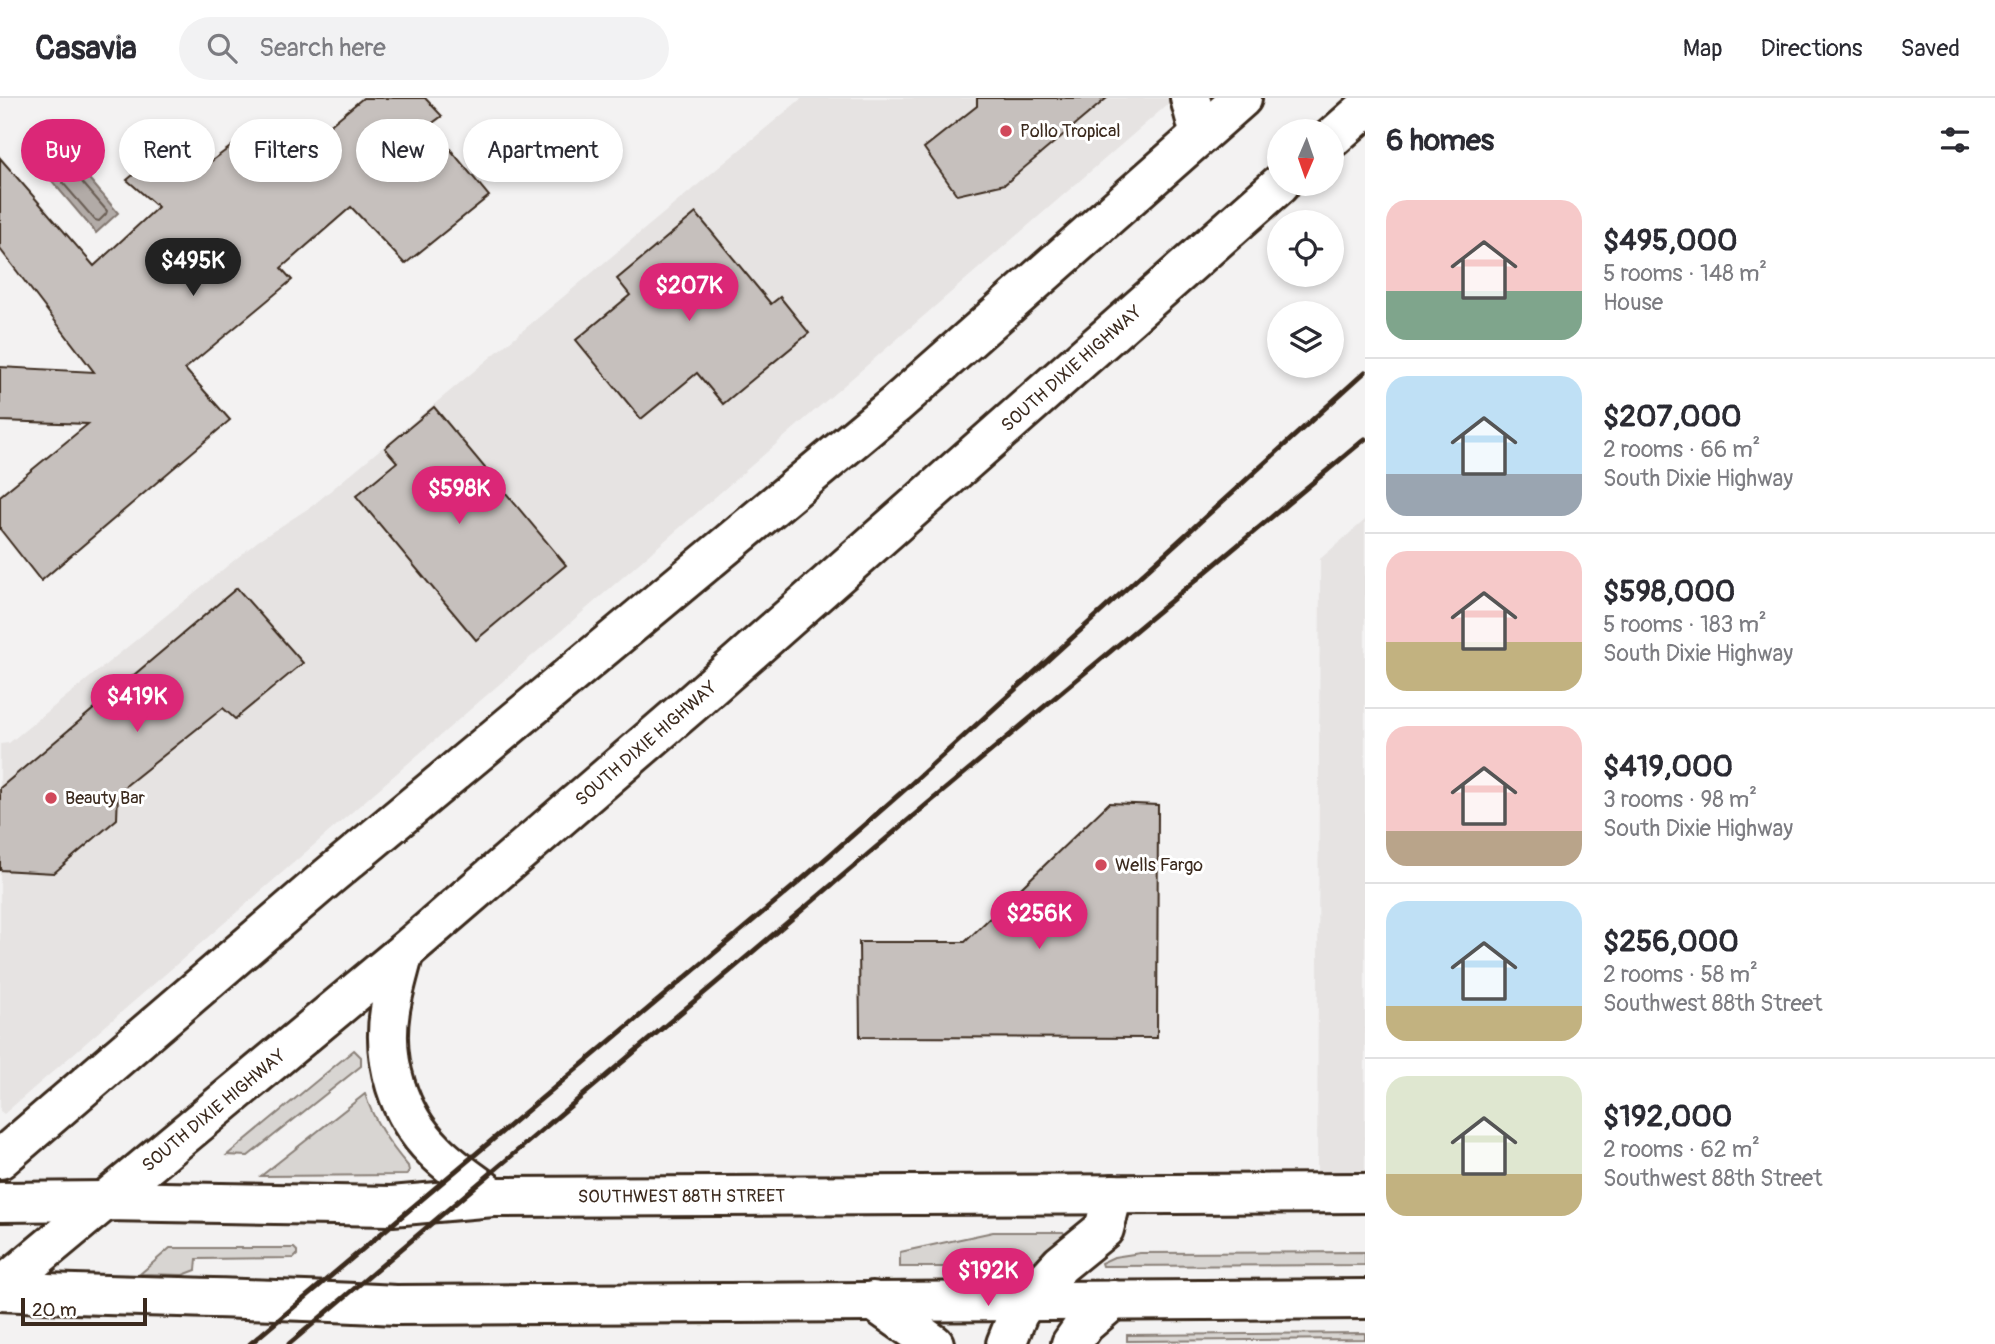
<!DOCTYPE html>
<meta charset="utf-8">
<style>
:root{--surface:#fff;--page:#f2f2f3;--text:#2b2b33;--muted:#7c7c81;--line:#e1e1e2;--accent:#db2777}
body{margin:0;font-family:Pangolin,sans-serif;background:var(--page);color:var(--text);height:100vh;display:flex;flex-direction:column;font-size:26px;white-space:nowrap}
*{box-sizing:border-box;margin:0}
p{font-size:23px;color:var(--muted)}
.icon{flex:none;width:38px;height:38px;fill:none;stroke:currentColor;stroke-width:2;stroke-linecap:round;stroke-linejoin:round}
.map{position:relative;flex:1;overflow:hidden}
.panel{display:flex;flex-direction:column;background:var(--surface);width:630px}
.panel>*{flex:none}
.guide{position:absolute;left:21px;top:21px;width:665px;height:63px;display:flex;gap:14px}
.needle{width:46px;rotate:182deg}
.controls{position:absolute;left:1267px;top:21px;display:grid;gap:14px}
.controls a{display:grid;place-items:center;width:77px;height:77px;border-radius:50%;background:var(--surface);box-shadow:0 4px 10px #0003;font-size:35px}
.scale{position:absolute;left:21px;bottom:18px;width:126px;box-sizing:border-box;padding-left:7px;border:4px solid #3b2a1e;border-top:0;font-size:19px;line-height:24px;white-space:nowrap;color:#3b2a1e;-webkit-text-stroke:5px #fff;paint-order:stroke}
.price{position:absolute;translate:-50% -60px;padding:0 16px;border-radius:24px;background:var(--accent);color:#fff;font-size:23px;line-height:46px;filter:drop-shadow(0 2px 4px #0008)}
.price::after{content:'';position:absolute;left:50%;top:42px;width:21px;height:16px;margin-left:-10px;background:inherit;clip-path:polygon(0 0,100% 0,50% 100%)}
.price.selected{background:#222;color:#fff}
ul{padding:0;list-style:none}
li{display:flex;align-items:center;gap:21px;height:175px;padding:0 21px}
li+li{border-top:2px solid var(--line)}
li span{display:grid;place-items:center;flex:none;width:196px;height:140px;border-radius:21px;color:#555}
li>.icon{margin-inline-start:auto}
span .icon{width:84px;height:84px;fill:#fffc;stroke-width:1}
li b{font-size:30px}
h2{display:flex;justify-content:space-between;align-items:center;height:84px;padding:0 21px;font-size:30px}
.tag{padding:0 24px;border-radius:32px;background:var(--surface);box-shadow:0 4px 10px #0003;font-size:24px;line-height:63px}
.tag.selected{background:var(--accent);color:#fff}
header{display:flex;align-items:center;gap:42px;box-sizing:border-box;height:98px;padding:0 35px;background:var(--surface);border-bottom:2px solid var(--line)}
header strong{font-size:33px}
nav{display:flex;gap:38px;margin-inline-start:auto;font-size:24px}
.search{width:490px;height:63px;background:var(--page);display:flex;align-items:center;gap:18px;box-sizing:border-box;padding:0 24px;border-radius:38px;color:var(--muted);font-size:26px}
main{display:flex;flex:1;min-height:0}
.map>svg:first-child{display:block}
.built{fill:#e6e3e2}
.green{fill:#d8d5d2;stroke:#8a8078;stroke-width:2}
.water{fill:#b2aba7;stroke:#827770;stroke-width:2}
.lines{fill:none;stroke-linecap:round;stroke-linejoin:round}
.shore{stroke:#6b5e55;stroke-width:2}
.building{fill:#c6c0bd;stroke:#3b2a1e;stroke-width:2}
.minor-casing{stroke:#3b2a1e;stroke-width:44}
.major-casing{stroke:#3b2a1e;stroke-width:44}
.highway-casing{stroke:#3b2a1e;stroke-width:44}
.minor{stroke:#fff;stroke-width:38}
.major{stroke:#fff;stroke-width:38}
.highway{stroke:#fff;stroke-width:38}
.rail{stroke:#3b2a1e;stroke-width:5}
.poi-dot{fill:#d1495b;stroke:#fff;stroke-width:2.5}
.labels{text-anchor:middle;stroke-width:6;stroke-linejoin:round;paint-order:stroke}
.poi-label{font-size:18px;fill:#3b2a1e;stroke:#fff;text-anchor:start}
.street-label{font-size:18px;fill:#3b2a1e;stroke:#fff}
</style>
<header>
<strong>Casavia</strong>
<div class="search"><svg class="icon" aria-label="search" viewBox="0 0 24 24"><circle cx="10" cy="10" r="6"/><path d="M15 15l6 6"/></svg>Search here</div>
<nav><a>Map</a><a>Directions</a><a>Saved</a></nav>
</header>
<main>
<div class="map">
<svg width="1365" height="1246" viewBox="0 0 1365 1246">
<rect width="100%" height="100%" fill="#f3f2f2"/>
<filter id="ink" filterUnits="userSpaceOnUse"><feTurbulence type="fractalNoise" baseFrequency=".0143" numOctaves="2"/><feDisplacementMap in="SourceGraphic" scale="14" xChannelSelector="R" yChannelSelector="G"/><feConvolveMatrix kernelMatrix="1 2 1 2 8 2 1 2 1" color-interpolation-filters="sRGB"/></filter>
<g filter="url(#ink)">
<g class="built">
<polygon points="802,0 1175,0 4,1016 0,1013 0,646 9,645 258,443 312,408"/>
<polygon points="1365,422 1365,1077 1317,1077 1320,461"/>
</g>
<g class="green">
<polygon points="354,952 361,959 361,968 248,1058 227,1057"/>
<path d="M365,996C374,1024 389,1046 408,1068L409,1073L407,1077L261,1078Z"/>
<polygon points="993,1134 1063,1134 1066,1138 1030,1169 900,1169 900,1154"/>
<polygon points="170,1150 294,1150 297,1153 297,1157 294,1160 197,1161 196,1172 183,1177 140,1176"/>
<polygon points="1365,1154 1365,1167 1102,1168 1101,1165 1114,1159 1140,1155"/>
<polygon points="1365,1235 1365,1241 1127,1243 1127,1237"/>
</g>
<polygon class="water" points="74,63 118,115 96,135 51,82"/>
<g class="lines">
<polygon class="shore" points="71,75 75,76 107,113 106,116 99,123 95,122 63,85 63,81"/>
</g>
<g class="building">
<polygon points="363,0 425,0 442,18 430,27 489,98 405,166 351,109 281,170 292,182 185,271 230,322 41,483 0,431 0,398 88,326 0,323 0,269 94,274 0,151 0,60 94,168 158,109 127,82 171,45 197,74 261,26 292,59"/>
<polygon points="977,0 1107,0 1005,86 957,97 924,50 977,8"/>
<polygon points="696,115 771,206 780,199 809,235 723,306 697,275 641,321 576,242 630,197 617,181"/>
<polygon points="434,309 566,467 476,542 356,398 397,364 385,350"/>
<polygon points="237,490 303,565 235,621 223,610 118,694 117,721 54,775 0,772 0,690"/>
<polygon points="1109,705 1158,707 1157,940 860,939 859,844 965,844"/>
</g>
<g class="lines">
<g class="minor-casing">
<g id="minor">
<polyline points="1190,0 1200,37"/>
<polyline points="873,1203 934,1246"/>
<polyline points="1006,1246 1018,1216 1027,1203"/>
<polyline points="1071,1246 1085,1226 1113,1202"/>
</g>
</g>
<g class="major-casing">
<g id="major">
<path id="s1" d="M0,1104L106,1103L392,1108L493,1099L1365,1095"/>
<path d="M0,1193C132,1199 264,1200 396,1207L1365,1201"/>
<polyline points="1027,1203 1061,1166 1104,1131 1113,1096"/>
</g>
</g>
<g class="highway-casing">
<g id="highway">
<polyline points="1332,40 1365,11"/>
<path d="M404,854C399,874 393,893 390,912C382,963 398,1016 434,1052C451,1070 474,1084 493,1099"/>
<polyline points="0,1061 328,779 895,307 1242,0"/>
<path id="s2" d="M0,1190L404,854L695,603L1280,86"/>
</g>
</g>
<use href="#minor" class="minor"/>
<use href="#major" class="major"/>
<use href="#highway" class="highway"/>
<g class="rail">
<polyline points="250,1246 800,783 910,687 1365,274"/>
<polyline points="289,1246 925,708 1365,341"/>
</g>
</g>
</g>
<g class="poi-dot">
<circle cx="1006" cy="33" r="7"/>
<circle cx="51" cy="700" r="7"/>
<circle cx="1101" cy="767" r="7"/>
</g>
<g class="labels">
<g class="poi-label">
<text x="1020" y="39">Pollo Tropical</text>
<text x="65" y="706">Beauty Bar</text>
<text x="1115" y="773">Wells Fargo</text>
</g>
<g class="street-label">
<text dy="6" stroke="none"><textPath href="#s2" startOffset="1412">SOUTH DIXIE HIGHWAY</textPath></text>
<text dy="6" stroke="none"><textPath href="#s2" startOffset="845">SOUTH DIXIE HIGHWAY</textPath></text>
<text dy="6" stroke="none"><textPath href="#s2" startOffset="278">SOUTH DIXIE HIGHWAY</textPath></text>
<text dy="6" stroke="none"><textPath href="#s1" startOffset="682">SOUTHWEST 88TH STREET</textPath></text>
</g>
</g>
</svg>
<div class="controls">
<a><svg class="needle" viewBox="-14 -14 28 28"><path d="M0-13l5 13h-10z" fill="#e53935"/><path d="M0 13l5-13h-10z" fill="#7c7c81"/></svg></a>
<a><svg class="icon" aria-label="locate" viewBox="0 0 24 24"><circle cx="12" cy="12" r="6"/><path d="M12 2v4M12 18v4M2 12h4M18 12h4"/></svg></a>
<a><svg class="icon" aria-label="layers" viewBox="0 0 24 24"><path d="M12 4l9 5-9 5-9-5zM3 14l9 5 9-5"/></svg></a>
</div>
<div class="scale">20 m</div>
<b class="price selected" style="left:193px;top:200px">$495K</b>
<b class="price" style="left:689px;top:225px">$207K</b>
<b class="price" style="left:459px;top:428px">$598K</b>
<b class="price" style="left:137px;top:636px">$419K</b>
<b class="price" style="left:1039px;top:853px">$256K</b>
<b class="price" style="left:988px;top:1210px">$192K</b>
<div class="guide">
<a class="tag selected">Buy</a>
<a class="tag">Rent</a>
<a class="tag">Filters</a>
<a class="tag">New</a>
<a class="tag">Apartment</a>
</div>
</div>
<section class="panel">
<h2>6 homes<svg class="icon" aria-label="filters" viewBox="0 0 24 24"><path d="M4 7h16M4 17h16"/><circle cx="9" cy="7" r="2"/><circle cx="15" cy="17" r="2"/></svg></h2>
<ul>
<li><span style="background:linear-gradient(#f6c9c9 65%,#7fa58c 0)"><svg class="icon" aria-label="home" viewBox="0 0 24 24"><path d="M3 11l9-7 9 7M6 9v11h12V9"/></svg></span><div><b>$495,000</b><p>5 rooms · 148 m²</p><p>House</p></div></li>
<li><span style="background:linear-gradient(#bfe0f5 70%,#9aa5b1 0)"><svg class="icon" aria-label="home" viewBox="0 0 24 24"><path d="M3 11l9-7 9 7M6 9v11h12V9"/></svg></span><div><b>$207,000</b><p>2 rooms · 66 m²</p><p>South Dixie Highway</p></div></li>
<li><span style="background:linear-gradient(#f6c9c9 65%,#c2b280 0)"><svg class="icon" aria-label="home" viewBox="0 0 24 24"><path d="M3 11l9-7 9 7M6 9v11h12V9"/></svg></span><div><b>$598,000</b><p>5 rooms · 183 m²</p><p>South Dixie Highway</p></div></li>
<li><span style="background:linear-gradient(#f6c9c9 75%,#b9a48a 0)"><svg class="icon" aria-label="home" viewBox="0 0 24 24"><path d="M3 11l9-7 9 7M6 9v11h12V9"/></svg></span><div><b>$419,000</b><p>3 rooms · 98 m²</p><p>South Dixie Highway</p></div></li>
<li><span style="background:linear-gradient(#bfe0f5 75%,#c2b280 0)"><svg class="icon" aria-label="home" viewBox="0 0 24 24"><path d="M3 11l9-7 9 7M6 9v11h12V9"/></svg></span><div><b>$256,000</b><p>2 rooms · 58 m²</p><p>Southwest 88th Street</p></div></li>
<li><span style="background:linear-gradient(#dfe7d0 70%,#c2b280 0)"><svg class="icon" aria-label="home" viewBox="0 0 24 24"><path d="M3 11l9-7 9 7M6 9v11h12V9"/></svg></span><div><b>$192,000</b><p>2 rooms · 62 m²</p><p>Southwest 88th Street</p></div></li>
</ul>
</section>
</main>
